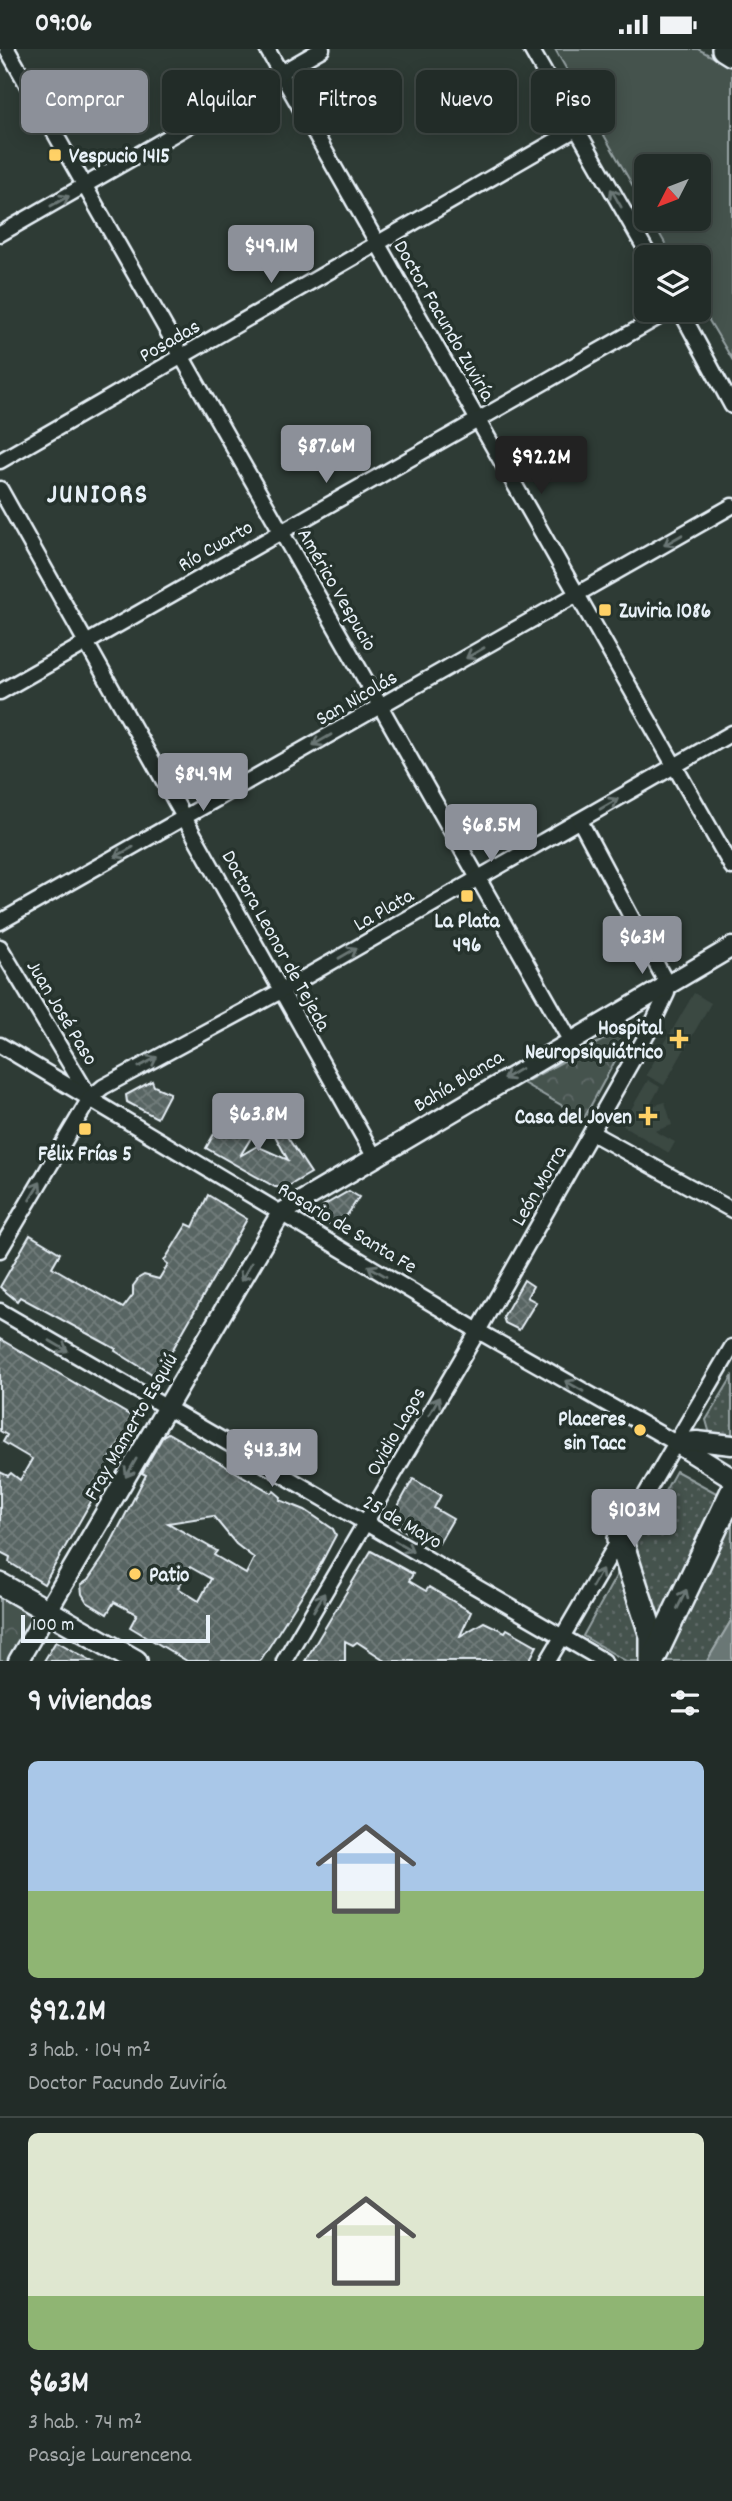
<!DOCTYPE html>
<html lang="es">
<meta charset="utf-8">
<style>
:root{--surface:#222c28;--page:#2e3834;--text:#f1f3f6;--muted:#a2a7a8;--line:#3f4845;--accent:#8c9099}
body{margin:0;font-family:Dekko,sans-serif;background:var(--page);color:var(--text);height:100vh;display:flex;flex-direction:column;font-size:26px;white-space:nowrap}
*{box-sizing:border-box;margin:0}
p{font-size:23px;color:var(--muted)}
.icon{flex:none;width:38px;height:38px;fill:none;stroke:currentColor;stroke-width:2;stroke-linecap:round;stroke-linejoin:round}
.map{position:relative;height:1612px;overflow:hidden}
.drawer{display:flex;flex-direction:column;background:var(--surface);flex:1}
.drawer>*{flex:none}
.top-card{position:absolute;left:21px;top:21px;width:691px;height:63px;display:flex;gap:14px}
.needle{width:46px;rotate:228deg}
.tools{position:absolute;left:634px;top:105px;display:grid;gap:14px}
.tools a{display:grid;place-items:center;width:77px;height:77px;border-radius:10px;background:var(--surface);box-shadow:0 4px 18px #0003,0 0 0 2px var(--line);font-size:35px}
.scale{position:absolute;left:21px;bottom:18px;width:189px;box-sizing:border-box;padding-left:7px;border:4px solid #e8f1f8;border-top:0;font-size:19px;line-height:24px;white-space:nowrap;color:#e8f1f8;-webkit-text-stroke:5px #26332d;paint-order:stroke}
.price{position:absolute;translate:-50% -60px;padding:0 16px;border-radius:7px;background:var(--accent);color:#fff;font-size:23px;line-height:46px;filter:drop-shadow(0 2px 4px #0008)}
.price::after{content:'';position:absolute;left:50%;top:42px;width:21px;height:16px;margin-left:-10px;background:inherit;clip-path:polygon(0 0,100% 0,50% 100%)}
.price.active{background:#222;color:#fff}
ul{padding:0;list-style:none}
li{display:grid;align-content:center;gap:14px;height:371px;padding:0 28px}
li+li{border-top:2px solid var(--line)}
li span{display:grid;place-items:center;height:217px;border-radius:10px;color:#555}
li>.icon{margin-inline-start:auto}
span .icon{width:126px;height:126px;fill:#fffc;stroke-width:1}
li b{font-size:30px}
h2{display:flex;justify-content:space-between;align-items:center;height:84px;padding:0 28px;font-size:30px}
.pill{padding:0 24px;border-radius:10px;background:var(--surface);box-shadow:0 4px 18px #0003,0 0 0 2px var(--line);font-size:24px;line-height:63px}
.pill.active{background:var(--accent);color:#fff}
.status{display:flex;justify-content:space-between;align-items:center;height:49px;padding:0 35px;background:var(--surface);direction:ltr}
.status svg{height:19px;fill:currentColor}
.map>svg:first-child{display:block}
.built{fill:#3b4843}
.grass{fill:url(#grass-dots);stroke:#96a2a3;stroke-width:2}
.park{fill:url(#park-crowns);stroke:#96a2a3;stroke-width:2}
.garden{fill:#45524e;stroke:#96a2a3;stroke-width:2}
.water{fill:#6b7775;stroke:#9da8a9;stroke-width:2}
.building{fill:url(#building-cross-hatch);stroke:#e8f1f8;stroke-width:2;fill-rule:evenodd}
.lines{fill:none;stroke-linecap:round;stroke-linejoin:round}
.minor-casing{stroke:#e8f1f8;stroke-width:19}
.tertiary-casing{stroke:#e8f1f8;stroke-width:23}
.secondary-casing{stroke:#e8f1f8;stroke-width:26}
.primary-casing{stroke:#e8f1f8;stroke-width:28}
.minor{stroke:#26332d;stroke-width:14}
.tertiary{stroke:#26332d;stroke-width:18}
.secondary{stroke:#26332d;stroke-width:21}
.primary{stroke:#26332d;stroke-width:23}
.oneway{stroke:#6a7674}
.poi-dot{fill:#ffd166;stroke:#26332d;stroke-width:2.5}
.labels{text-anchor:middle;stroke-width:7;stroke-linejoin:round;paint-order:stroke}
.poi-label{font-size:21px;font-weight:bold;fill:#e8f1f8;stroke:#26332d;text-anchor:start}
.street-label{font-size:21px;fill:#e8f1f8;stroke:#26332d}
.district-label{font-size:28px;font-weight:bold;letter-spacing:2px;fill:#e8f1f8;stroke:#26332d}
</style>
<div class="status"><b>09:06</b><svg viewBox="0 0 49 12"><path d="M0 12V9h3v3zM5 12V6h3v6zM10 12V3h3v9zM15 12V0h3v12zM26 1h20v11H26zM47 4h2v5h-2z"/></svg></div>
<div class="map">
<svg width="732" height="1612" viewBox="0 0 732 1612">
<defs>
<pattern id="grass-dots" width="8" height="8" patternUnits="userSpaceOnUse" patternTransform="scale(1.75)"><rect width="8" height="8" fill="#45524e"/><path d="M2 2h.1M6 6h.1" fill="none" stroke="#606b68" stroke-width="1.8" stroke-linecap="round"/></pattern>
<pattern id="park-crowns" width="20" height="18" patternUnits="userSpaceOnUse" patternTransform="scale(1.75)"><rect width="20" height="18" fill="#45524e"/><path d="M2 6a3 3 0 1 1 6 0M12 15a3 3 0 1 1 6 0" fill="none" stroke="#606b68"/></pattern>
<pattern id="building-cross-hatch" width="8" height="8" patternUnits="userSpaceOnUse" patternTransform="scale(1.75)"><rect width="8" height="8" fill="#596563"/><path d="M0 0l8 8M0 8l8-8" fill="none" stroke="#717c7a"/></pattern>
</defs>
<rect width="100%" height="100%" fill="#2e3b35"/>
<filter id="ink" filterUnits="userSpaceOnUse"><feTurbulence type="fractalNoise" baseFrequency=".0143" numOctaves="2"/><feDisplacementMap in="SourceGraphic" scale="14" xChannelSelector="R" yChannelSelector="G"/><feConvolveMatrix kernelMatrix="1 2 1 2 8 2 1 2 1" color-interpolation-filters="sRGB"/></filter>
<g filter="url(#ink)">
<g class="built">
<polygon points="694,944 711,954 664,1036 646,1026"/>
<polygon points="648,1031 660,1038 649,1058 665,1053 672,1076 655,1082 675,1093 669,1104 622,1076"/>
</g>
<g class="grass">
<polygon points="732,1328 732,1391 710,1385 706,1371"/>
<polygon points="676,1422 720,1446 660,1572 635,1496"/>
<polygon points="732,1444 732,1570 707,1612 652,1612"/>
<polygon points="620,1520 639,1580 639,1612 626,1612 583,1587"/>
</g>
<g class="park">
<polygon points="636,973 584,1069 523,1034"/>
<polygon points="0,1548 37,1571 13,1612 0,1612"/>
</g>
<polygon class="garden" points="555,0 698,0 732,18 732,310 698,253 698,208 673,208 651,170 698,170 698,117 646,117 646,160"/>
<polygon class="water" points="732,1570 732,1612 707,1612"/>
<g class="building">
<polygon points="152,1032 154,1037 170,1044 157,1069 127,1053 126,1046"/>
<polygon points="227,1062 257,1079 240,1107 257,1097 288,1111 272,1081 280,1077 311,1124 285,1139 275,1138 206,1099"/>
<polygon points="349,1142 359,1148 338,1180 316,1167 323,1157"/>
<polygon points="208,1146 247,1170 157,1328 115,1302 116,1300 20,1248 17,1252 0,1238 30,1186 60,1204 52,1218 123,1259 133,1246 133,1237 139,1229 144,1226 159,1230 168,1215 164,1212 187,1175 193,1178"/>
<polygon points="524,1231 533,1237 527,1248 536,1253 519,1281 505,1274 503,1268"/>
<polygon points="0,1290 136,1370 129,1386 125,1385 109,1411 113,1414 44,1535 9,1513 10,1508 0,1503 0,1423 8,1427 11,1424 20,1431 32,1410 3,1393 7,1386 0,1382"/>
<path d="M168,1384L272,1444L274,1442L281,1448L280,1451L305,1461L333,1480L336,1486L316,1524L260,1612H187L130,1578L137,1565L114,1553L107,1565L87,1553L82,1545L81,1536L88,1531L103,1509L146,1426L142,1424L163,1387ZM213,1467L236,1495L254,1509L246,1525L214,1506L217,1502L168,1474ZM190,1518L211,1530L199,1552L178,1539Z"/>
<polygon points="413,1430 441,1446 434,1459 453,1470 439,1494 414,1479 410,1485 397,1477 392,1468"/>
<polygon points="371,1502 413,1525 409,1532 426,1542 429,1538 471,1563 460,1587 484,1573 505,1583 507,1580 537,1597 529,1612 386,1612 357,1593 353,1596 345,1592 345,1612 305,1612"/>
<polygon points="56,1592 92,1612 44,1612"/>
</g>
<g class="lines">
<g class="minor-casing">
<g id="minor">
<polyline points="7,0 570,991"/>
<polyline points="267,0 732,818"/>
<polyline points="531,0 650,208"/>
<polyline points="0,185 322,0"/>
<polyline points="680,261 732,357"/>
<polyline points="0,412 576,80"/>
<polyline points="0,440 374,1107"/>
<polyline points="0,643 671,261"/>
<polyline points="0,873 732,457"/>
<polyline points="0,898 89,1047"/>
<polyline points="0,996 478,1282 676,1394"/>
<polyline points="592,1084 732,1161"/>
<polyline points="0,1201 90,1049 103,1038 281,942 732,684"/>
<polyline points="0,1262 604,1612"/>
<polyline points="284,1612 478,1282 649,982 667,944 667,935 580,772"/>
<polyline points="548,1612 732,1298"/>
</g>
</g>
<g class="tertiary-casing">
<g id="tertiary">
<polyline points="676,1394 732,1429"/>
<polyline points="676,1394 697,1392 732,1396"/>
<polyline points="18,1612 281,1164 732,898"/>
</g>
</g>
<g class="secondary-casing">
<polyline id="secondary" points="0,1535 136,1612"/>
</g>
<g class="primary-casing">
<g id="primary">
<polyline points="724,0 732,5"/>
<polyline points="620,1490 652,1587 652,1609"/>
<polyline points="652,1612 732,1444"/>
</g>
</g>
<use href="#minor" class="minor"/>
<use href="#tertiary" class="tertiary"/>
<use href="#secondary" class="secondary"/>
<use href="#primary" class="primary"/>
</g>
<defs><path id="oneway-shaft" d="M-6 0H5M1.5-3L5.5 0L1.5 3" fill="none" stroke-width="1.6" stroke-linecap="round" stroke-linejoin="round" transform="scale(1.75)"/></defs>
<g class="oneway">
<use href="#oneway-shaft" transform="translate(616 149) rotate(-120)"/>
<use href="#oneway-shaft" transform="translate(60 152) rotate(-29)"/>
<use href="#oneway-shaft" transform="translate(673 491) rotate(150)"/>
<use href="#oneway-shaft" transform="translate(475 604) rotate(150)"/>
<use href="#oneway-shaft" transform="translate(322 691) rotate(150)"/>
<use href="#oneway-shaft" transform="translate(609 755) rotate(-30)"/>
<use href="#oneway-shaft" transform="translate(124 803) rotate(151)"/>
<use href="#oneway-shaft" transform="translate(348 904) rotate(-30)"/>
<use href="#oneway-shaft" transform="translate(148 1013) rotate(-28)"/>
<use href="#oneway-shaft" transform="translate(512 1025) rotate(149)"/>
<use href="#oneway-shaft" transform="translate(35 1142) rotate(-59)"/>
<use href="#oneway-shaft" transform="translate(377 1222) rotate(-149)"/>
<use href="#oneway-shaft" transform="translate(246 1223) rotate(120)"/>
<use href="#oneway-shaft" transform="translate(59 1297) rotate(30)"/>
<use href="#oneway-shaft" transform="translate(574 1337) rotate(-150)"/>
<use href="#oneway-shaft" transform="translate(434 1357) rotate(-60)"/>
<use href="#oneway-shaft" transform="translate(131 1419) rotate(120)"/>
<use href="#oneway-shaft" transform="translate(404 1497) rotate(30)"/>
<use href="#oneway-shaft" transform="translate(597 1529) rotate(-60)"/>
<use href="#oneway-shaft" transform="translate(682 1550) rotate(-64)"/>
<use href="#oneway-shaft" transform="translate(319 1553) rotate(-59)"/>
</g>
</g>
<g class="poi-dot">
<rect x="48" y="99" width="14" height="14" rx="3.5"/>
<rect x="598" y="554" width="14" height="14" rx="3.5"/>
<rect x="460" y="840" width="14" height="14" rx="3.5"/>
<path d="M675.5 979.5h7v7h7v7h-7v7h-7v-7h-7v-7h7z"/>
<path d="M644.5 1056.5h7v7h7v7h-7v7h-7v-7h-7v-7h7z"/>
<rect x="78" y="1073" width="14" height="14" rx="3.5"/>
<circle cx="640" cy="1381" r="7"/>
<circle cx="135" cy="1525" r="7"/>
</g>
<g class="labels">
<g class="poi-label">
<text x="69" y="113">Vespucio 1415</text>
<text x="619" y="568">Zuviria 1086</text>
<text x="467" y="878" text-anchor="middle">La Plata<tspan x="467" dy="24">496</tspan></text>
<text x="663" y="985" text-anchor="end">Hospital<tspan x="663" dy="24">Neuropsiquiátrico</tspan></text>
<text x="632" y="1074" text-anchor="end">Casa del Joven</text>
<text x="85" y="1111" text-anchor="middle">Félix Frías 5</text>
<text x="626" y="1376" text-anchor="end">Placeres<tspan x="626" dy="24">sin Tacc</tspan></text>
<text x="149" y="1532">Patio</text>
</g>
<g class="street-label">
<text transform="translate(445 271) rotate(60)" y="7">Doctor Facundo Zuviría</text>
<text transform="translate(169 291) rotate(-30)" y="7">Posadas</text>
<text transform="translate(215 496) rotate(-30)" y="7">Río Cuarto</text>
<text transform="translate(338 540) rotate(60)" y="7">Américo Vespucio</text>
<text transform="translate(356 648) rotate(-30)" y="7">San Nicolás</text>
<text transform="translate(383 860) rotate(-30)" y="7">La Plata</text>
<text transform="translate(277 891) rotate(61)" y="7">Doctora Leonor de Tejeda</text>
<text transform="translate(63 963) rotate(59)" y="7">Juan José Paso</text>
<text transform="translate(458 1031) rotate(-31)" y="7">Bahía Blanca</text>
<text transform="translate(538 1136) rotate(-60)" y="7">León Morra</text>
<text transform="translate(348 1178) rotate(31)" y="7">Rosario de Santa Fe</text>
<text transform="translate(130 1377) rotate(-60)" y="7">Fray Mamerto Esquiú</text>
<text transform="translate(395 1382) rotate(-60)" y="7">Ovidio Lagos</text>
<text transform="translate(403 1472) rotate(30)" y="7">25 de Mayo</text>
</g>
<g class="district-label">
<text x="98" y="453">JUNIORS</text>
</g>
</g>
</svg>
<div class="tools">
<a><svg class="needle" viewBox="-14 -14 28 28"><path d="M0-13l5 13h-10z" fill="#e53935"/><path d="M0 13l5-13h-10z" fill="#a2a7a8"/></svg></a>
<a><svg class="icon" aria-label="layers" viewBox="0 0 24 24"><path d="M12 4l9 5-9 5-9-5zM3 14l9 5 9-5"/></svg></a>
</div>
<div class="scale">100 m</div>
<b class="price" style="left:271px;top:236px">$49.1M</b>
<b class="price" style="left:326px;top:436px">$87.6M</b>
<b class="price active" style="left:541px;top:447px">$92.2M</b>
<b class="price" style="left:203px;top:764px">$84.9M</b>
<b class="price" style="left:491px;top:815px">$68.5M</b>
<b class="price" style="left:642px;top:927px">$63M</b>
<b class="price" style="left:258px;top:1104px">$63.8M</b>
<b class="price" style="left:272px;top:1440px">$43.3M</b>
<b class="price" style="left:634px;top:1500px">$103M</b>
<div class="top-card">
<a class="pill active">Comprar</a>
<a class="pill">Alquilar</a>
<a class="pill">Filtros</a>
<a class="pill">Nuevo</a>
<a class="pill">Piso</a>
</div>
</div>
<section class="drawer">
<h2>9 viviendas<svg class="icon" aria-label="filters" viewBox="0 0 24 24"><path d="M4 7h16M4 17h16"/><circle cx="9" cy="7" r="2"/><circle cx="15" cy="17" r="2"/></svg></h2>
<ul>
<li><span style="background:linear-gradient(#a9c7e8 60%,#8fb573 0)"><svg class="icon" aria-label="home" viewBox="0 0 24 24"><path d="M3 11l9-7 9 7M6 9v11h12V9"/></svg></span><div><b>$92.2M</b><p>3 hab. · 104 m²</p><p>Doctor Facundo Zuviría</p></div></li>
<li><span style="background:linear-gradient(#dfe7d0 75%,#8fb573 0)"><svg class="icon" aria-label="home" viewBox="0 0 24 24"><path d="M3 11l9-7 9 7M6 9v11h12V9"/></svg></span><div><b>$63M</b><p>3 hab. · 74 m²</p><p>Pasaje Laurencena</p></div></li>
</ul>
</section>
